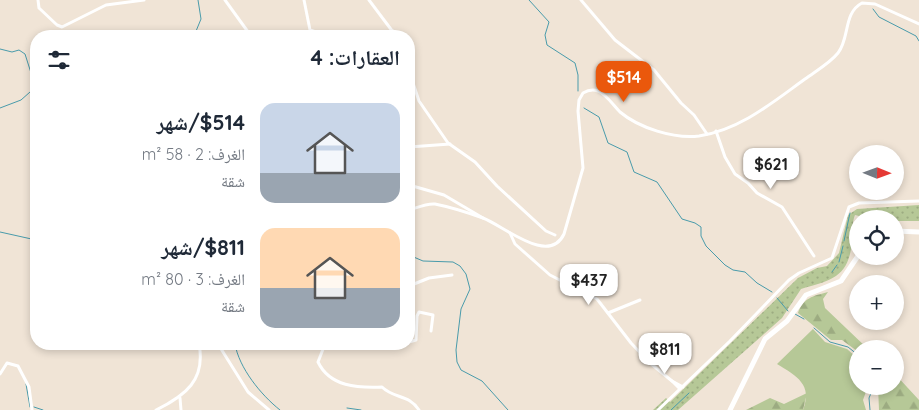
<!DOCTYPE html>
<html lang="ar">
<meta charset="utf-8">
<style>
:root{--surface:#fff;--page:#f2f2f3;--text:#1f2937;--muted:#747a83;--accent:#ea580c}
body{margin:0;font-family:Quicksand,"Noto Naskh Arabic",sans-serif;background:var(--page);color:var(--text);direction:rtl;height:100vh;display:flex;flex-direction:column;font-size:19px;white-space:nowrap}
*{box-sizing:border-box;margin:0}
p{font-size:16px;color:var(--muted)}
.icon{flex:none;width:28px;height:28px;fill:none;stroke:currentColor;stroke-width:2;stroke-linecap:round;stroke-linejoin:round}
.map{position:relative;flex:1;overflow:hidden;direction:ltr}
.side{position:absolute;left:30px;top:30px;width:385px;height:320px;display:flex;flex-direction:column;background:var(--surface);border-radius:20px;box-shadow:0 2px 8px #0003;direction:rtl}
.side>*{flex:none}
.needle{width:32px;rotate:91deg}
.buttons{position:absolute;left:849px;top:145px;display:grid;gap:10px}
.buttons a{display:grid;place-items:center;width:55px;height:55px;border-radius:50%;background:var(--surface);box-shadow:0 2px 8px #0003;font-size:25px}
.price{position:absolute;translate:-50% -42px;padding:0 11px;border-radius:10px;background:#fff;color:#222;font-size:16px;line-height:32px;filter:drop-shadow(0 1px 2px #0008)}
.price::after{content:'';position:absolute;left:50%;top:30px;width:15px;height:11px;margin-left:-8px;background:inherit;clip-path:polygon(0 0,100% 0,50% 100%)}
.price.active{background:var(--accent);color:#fff}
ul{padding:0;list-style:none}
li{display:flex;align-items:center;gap:15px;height:125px;padding:0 15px}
li span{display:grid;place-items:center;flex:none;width:140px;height:100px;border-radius:15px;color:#555}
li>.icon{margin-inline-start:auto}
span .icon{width:60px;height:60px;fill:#fffc;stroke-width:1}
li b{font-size:21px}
h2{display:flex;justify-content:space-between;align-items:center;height:60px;padding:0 15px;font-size:21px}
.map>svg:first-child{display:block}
.grass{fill:url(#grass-dots)}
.forest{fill:url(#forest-firs)}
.park{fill:#b6c897}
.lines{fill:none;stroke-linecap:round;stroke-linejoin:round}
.stream{stroke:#499bab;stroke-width:1}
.minor{stroke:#fff;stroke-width:3}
.major{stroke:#fff;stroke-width:5}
</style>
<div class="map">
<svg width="919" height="410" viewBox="0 0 919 410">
<defs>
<pattern id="grass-dots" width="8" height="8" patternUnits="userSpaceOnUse" patternTransform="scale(1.25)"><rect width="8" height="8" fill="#b6c897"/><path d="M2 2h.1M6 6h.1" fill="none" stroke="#9cab81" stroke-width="1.8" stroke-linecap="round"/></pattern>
<pattern id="forest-firs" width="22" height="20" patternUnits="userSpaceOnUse" patternTransform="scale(1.25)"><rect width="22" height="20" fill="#b6c897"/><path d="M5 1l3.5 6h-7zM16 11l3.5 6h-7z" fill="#9cab81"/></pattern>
</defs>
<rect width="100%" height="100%" fill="#f0e4d6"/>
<path class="grass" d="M919,205V221H895V219H871L855,215C852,222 852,233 852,241C849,278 831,280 801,289L782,318L678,410H653L666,398L670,402L798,278L817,268L827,266L839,253L848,215L857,209Z"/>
<g class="forest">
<path d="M828,292L823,299L825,308L868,349H858L857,351L842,340H831L798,313C803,298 813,296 828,292Z"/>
<polygon points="895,374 919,400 919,410 879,410 878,386 895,386"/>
<polygon points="807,393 803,410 746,410 770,398 784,404"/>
</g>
<path class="park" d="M813,329L825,342L847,349L857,358L858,386H868L863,400L866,410H803C813,385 797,376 777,364Z"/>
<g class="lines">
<g class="stream">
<polyline points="529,0 549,22 545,35 547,45 575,63 578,75 578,91"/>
<polyline points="873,9 879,17 916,36 919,41"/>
<polyline points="194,36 201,19 198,0"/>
<polyline points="0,49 12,52 19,50 25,54 32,76 33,90"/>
<polyline points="0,108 21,100 30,92 36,90"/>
<polyline points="584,108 599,117 608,143 627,152 634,172 657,182 682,219 695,223 701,227 701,236 706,246 725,265 733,270 745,272 757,283 772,292"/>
<polyline points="0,232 36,240"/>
<polyline points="844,241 850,213"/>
<polyline points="409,255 423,261 453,262 460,266 466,274 470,289 461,309 456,350 457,362 461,370 482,381 508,410"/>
<polyline points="839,262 843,246"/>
<polyline points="832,272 837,265"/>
<polyline points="777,298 788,311"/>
<polyline points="795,314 804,319"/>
<polyline points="814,328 830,342 848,347 858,355"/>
<path d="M235,344C239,368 261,395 280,410"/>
<polyline points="26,384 30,407"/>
<polyline points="34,407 43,410"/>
<polyline points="347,408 361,410"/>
<polyline points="671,410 689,393"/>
<polyline points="870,410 869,398 874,386"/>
</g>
<g class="minor">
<polyline points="38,0 39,8 57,25 62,27 106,5 144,0"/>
<polyline points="225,0 251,36"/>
<polyline points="304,0 310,30 328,36"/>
<polyline points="369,0 396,36"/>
<polyline points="581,0 615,40 654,70 681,103 694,115 707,134"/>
<polyline points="381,36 393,31"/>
<polyline points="409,71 419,101 448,143 475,162 497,186 546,231 555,235"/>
<polyline points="716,131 725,157 735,174 748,183 757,193 782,207 814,256"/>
<polyline points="409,147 450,144"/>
<polyline points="409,185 444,195 483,218"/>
<path d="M409,210C416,208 427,203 435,204C450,207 469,213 483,218C504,226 549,266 564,234L583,168L578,111L579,100L583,93C588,90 593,89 598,91C607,95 613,105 620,112C639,128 674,139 699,136C740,130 773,102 805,79C816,71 830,63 838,53C850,38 843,13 862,3L875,4L919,24"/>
<polyline points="510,233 515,244 550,275 597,299 631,343 650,363 672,381"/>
<polyline points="409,286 429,278 452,275"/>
<polyline points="409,308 410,286"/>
<polyline points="409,313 411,341"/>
<polyline points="608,313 640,300"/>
<polyline points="409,342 416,340 417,316 419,312 433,315 431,331"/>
<polyline points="218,344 248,392 269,410"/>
<path d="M325,344L318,362C330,387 358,388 382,387C394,399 409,394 419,410"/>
<polyline points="0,374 7,363 18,366 29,387 32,410"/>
<polyline points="680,389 672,381 683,387"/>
<polyline points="180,398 181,410"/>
<path d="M156,410C185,396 206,380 199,344"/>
<polyline points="658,410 730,341 789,280 799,273 832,258 849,207 859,203 919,201"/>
</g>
<g class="major">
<polyline points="895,231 919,232"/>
<polyline points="730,410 765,339 787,321 806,295 841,281 858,256"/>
</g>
</g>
</svg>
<div class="buttons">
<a><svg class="needle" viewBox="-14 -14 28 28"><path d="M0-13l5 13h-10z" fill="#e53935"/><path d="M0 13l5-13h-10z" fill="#747a83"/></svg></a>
<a><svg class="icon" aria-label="locate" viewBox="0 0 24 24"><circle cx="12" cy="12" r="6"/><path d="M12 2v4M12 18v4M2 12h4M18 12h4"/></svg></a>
<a>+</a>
<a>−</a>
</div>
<b class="price active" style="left:624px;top:103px">$514</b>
<b class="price" style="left:771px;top:190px">$621</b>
<b class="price" style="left:589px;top:306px">$437</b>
<b class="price" style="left:665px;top:375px">$811</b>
<section class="side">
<h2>العقارات: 4<svg class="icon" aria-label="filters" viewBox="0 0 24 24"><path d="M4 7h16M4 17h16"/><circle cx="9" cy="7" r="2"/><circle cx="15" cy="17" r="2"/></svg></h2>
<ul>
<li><span style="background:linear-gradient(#c9d6e8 70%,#9aa5b1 0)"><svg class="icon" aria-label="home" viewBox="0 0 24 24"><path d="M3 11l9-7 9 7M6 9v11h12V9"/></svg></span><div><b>$514/شهر</b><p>الغرف: 2 · 58 m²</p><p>شقة</p></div></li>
<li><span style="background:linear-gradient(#ffd9b3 60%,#9aa5b1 0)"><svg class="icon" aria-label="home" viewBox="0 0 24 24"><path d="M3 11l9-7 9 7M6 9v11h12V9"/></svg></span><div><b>$811/شهر</b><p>الغرف: 3 · 80 m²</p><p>شقة</p></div></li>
</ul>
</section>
</div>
